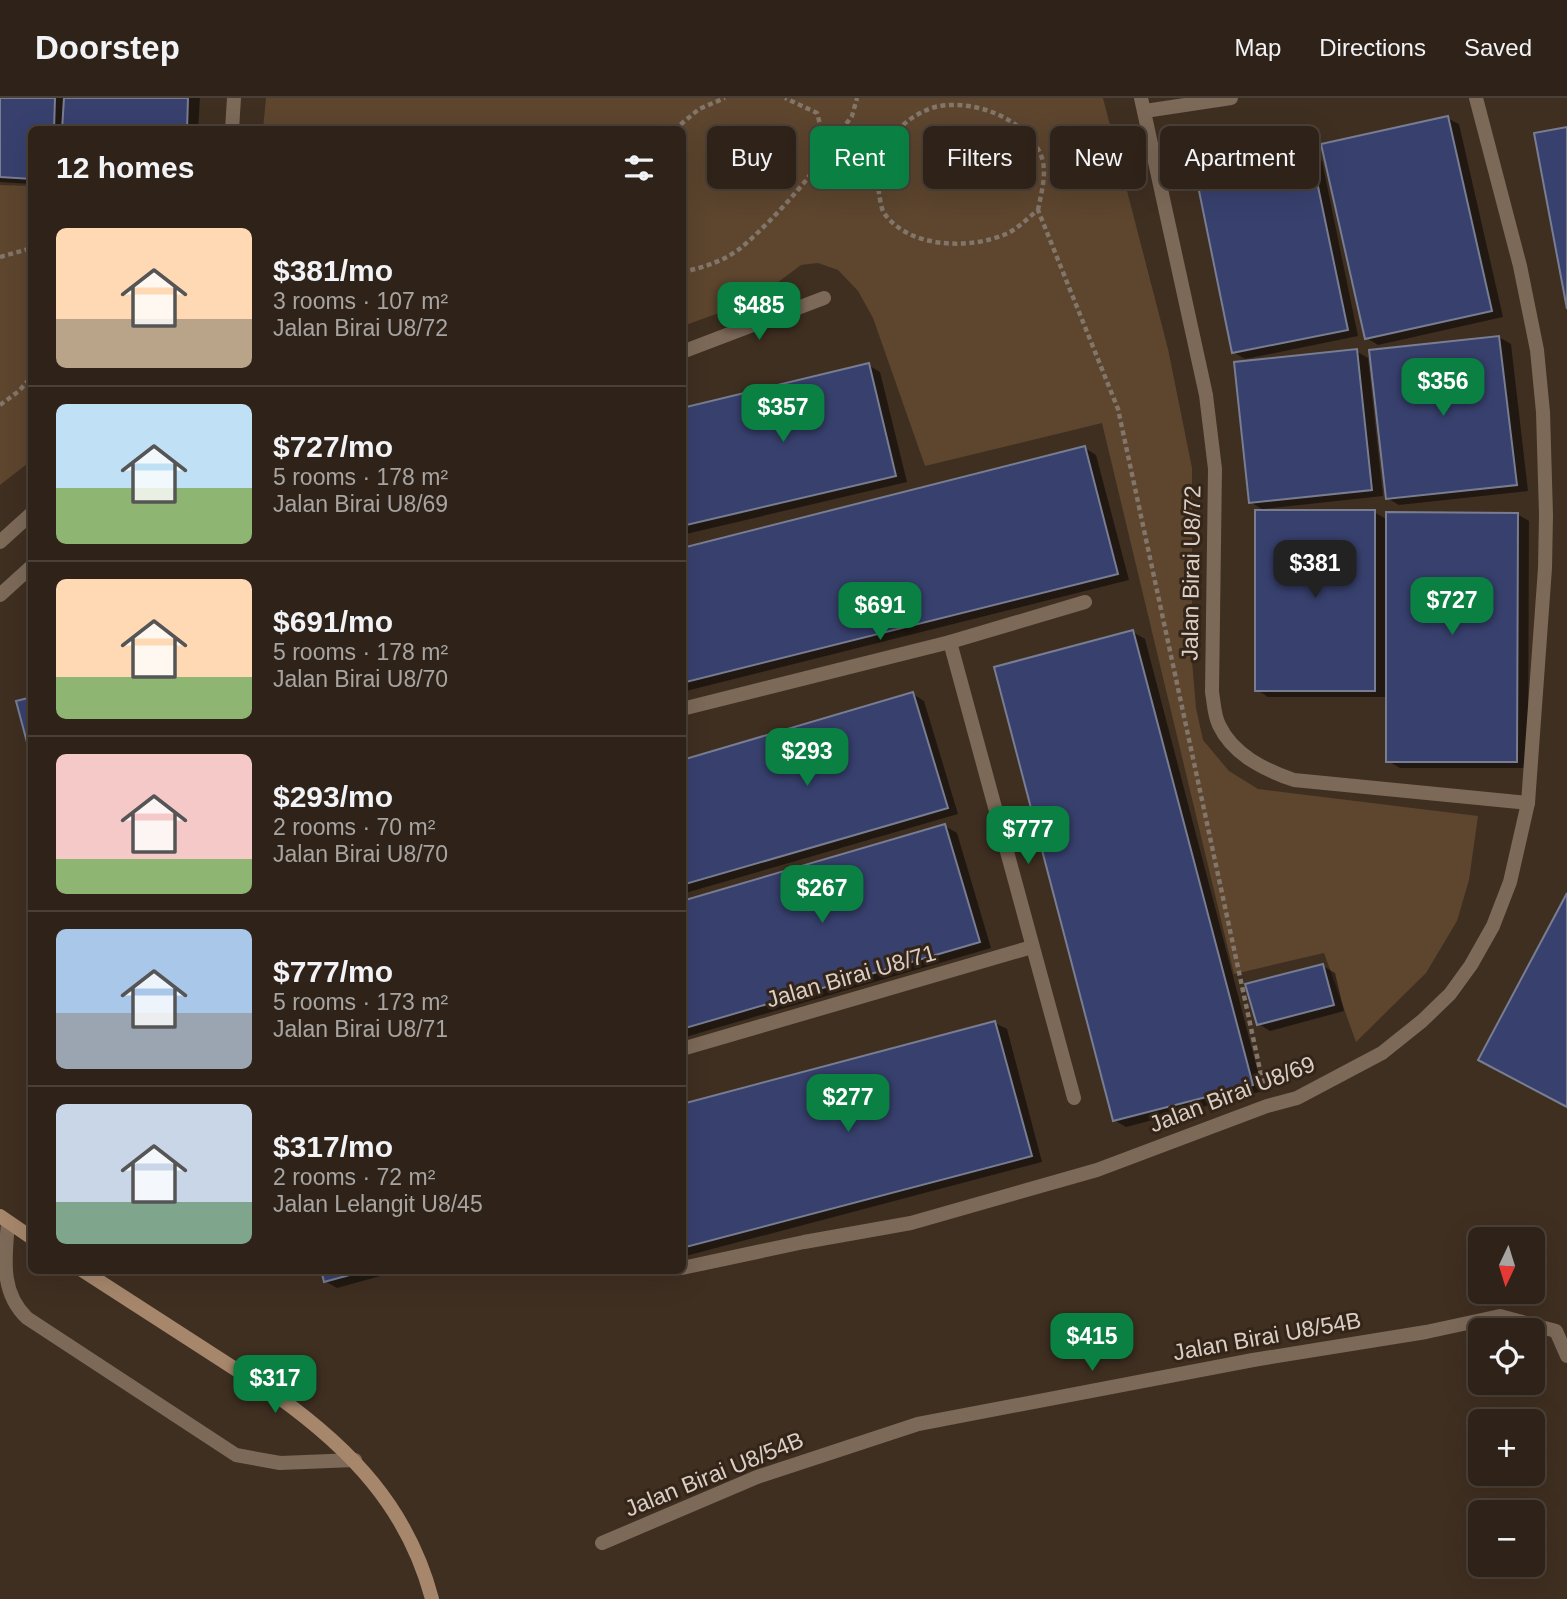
<!DOCTYPE html>
<meta charset="utf-8">
<style>
:root{--surface:#2f2319;--page:#3b2f26;--text:#f1f3f6;--muted:#a7a4a2;--line:#4a4038;--accent:#0b8043}
body{margin:0;font-family:Helvetica,sans-serif;background:var(--page);color:var(--text);height:100vh;display:flex;flex-direction:column;font-size:26px;white-space:nowrap}
*{box-sizing:border-box;margin:0}
p{font-size:23px;color:var(--muted)}
.icon{flex:none;width:38px;height:38px;fill:none;stroke:currentColor;stroke-width:2;stroke-linecap:round;stroke-linejoin:round}
.map{position:relative;flex:1;overflow:hidden}
.side{position:absolute;left:28px;top:28px;width:658px;height:1148px;display:flex;flex-direction:column;background:var(--surface);border-radius:10px;box-shadow:0 7px 28px #0002,0 0 0 2px var(--line)}
.side>*{flex:none}
.top-card{position:absolute;left:707px;top:28px;width:665px;height:63px;display:flex;gap:14px}
.needle{width:46px;rotate:184deg}
.fabs{position:absolute;left:1468px;top:1129px;display:grid;gap:14px}
.fabs a{display:grid;place-items:center;width:77px;height:77px;border-radius:10px;background:var(--surface);box-shadow:0 7px 28px #0002,0 0 0 2px var(--line);font-size:35px}
.price{position:absolute;translate:-50% -60px;padding:0 16px;border-radius:14px;background:var(--accent);color:#fff;font-size:23px;line-height:46px;filter:drop-shadow(0 2px 4px #0008)}
.price::after{content:'';position:absolute;left:50%;top:42px;width:21px;height:16px;margin-left:-10px;background:inherit;clip-path:polygon(0 0,100% 0,50% 100%)}
.price.active{background:#222;color:#fff}
ul{padding:0;list-style:none}
li{display:flex;align-items:center;gap:21px;height:175px;padding:0 28px}
li+li{border-top:2px solid var(--line)}
li span{display:grid;place-items:center;flex:none;width:196px;height:140px;border-radius:10px;color:#555}
li>.icon{margin-inline-start:auto}
span .icon{width:84px;height:84px;fill:#fffc;stroke-width:1}
li b{font-size:30px}
h2{display:flex;justify-content:space-between;align-items:center;height:84px;padding:0 28px;font-size:30px}
.chip{padding:0 24px;border-radius:10px;background:var(--surface);box-shadow:0 7px 28px #0002,0 0 0 2px var(--line);font-size:24px;line-height:63px}
.chip.active{background:var(--accent);color:#fff}
header{display:flex;align-items:center;gap:42px;box-sizing:border-box;height:98px;padding:0 35px;background:var(--surface);border-bottom:2px solid var(--line)}
header strong{font-size:33px}
nav{display:flex;gap:38px;margin-inline-start:auto;font-size:24px}
.map>svg:first-child{display:block}
.green{fill:#5d452e}
.shadow{fill:#0007}
.building{fill:#38406e;stroke:#787d92;stroke-width:2}
.lines{fill:none;stroke-linecap:round;stroke-linejoin:round}
.path{stroke:#827569;stroke-width:4.5;stroke-dasharray:5 3.5;stroke-linecap:butt}
.lane{stroke:#7c6958;stroke-width:14}
.street{stroke:#7c6958;stroke-width:14}
.secondary{stroke:#a6876c;stroke-width:14}
.labels{text-anchor:middle;stroke-width:6;stroke-linejoin:round;paint-order:stroke}
.street-label{font-size:23px;fill:#d9cfc6;stroke:#342518}
</style>
<header>
<strong>Doorstep</strong>
<nav><a>Map</a><a>Directions</a><a>Saved</a></nav>
</header>
<div class="map">
<svg width="1567" height="1501" viewBox="0 0 1567 1501">
<rect width="100%" height="100%" fill="#3f2f21"/>
<g class="green">
<polygon points="266,0 1103,0 1168,251 1192,370 1192,563 1196,610 1203,642 1229,673 1258,691 1478,718 1469,782 1457,823 1426,875 1356,944 1324,855 1234,876 1102,325 925,368 873,220 858,193 838,172 818,165 801,167 773,188 730,211 683,228 682,32 263,31"/>
<polygon points="0,87 31,88 32,362 0,387"/>
</g>
<g class="shadow">
<polygon points="0,0 200,0 198,32 32,32 32,86 0,84"/>
<polygon points="1447,20 1459,26 1503,219 1378,247 1367,240"/>
<polygon points="1311,57 1322,63 1358,238 1245,261 1233,254"/>
<polygon points="1499,239 1511,246 1528,393 1399,407 1387,400"/>
<polygon points="1356,253 1368,260 1383,398 1262,411 1250,404"/>
<polygon points="868,267 880,274 907,384 686,436 682,434 682,311"/>
<polygon points="1085,350 1096,357 1129,482 682,594 682,452"/>
<polygon points="1374,414 1388,422 1517,416 1529,423 1528,670 1400,670 1388,663 1388,599 1268,599 1257,592"/>
<polygon points="1133,534 1145,541 1263,993 1126,1029 1114,1022"/>
<polygon points="913,596 924,603 958,716 682,796 682,663"/>
<polygon points="945,728 957,735 991,850 682,940 682,805"/>
<polygon points="1323,868 1335,875 1344,913 1270,933 1259,926"/>
<polygon points="995,925 1007,931 1042,1064 682,1159 682,1007"/>
<polygon points="323,1172 402,1172 337,1190 325,1183"/>
</g>
<g class="building">
<polygon points="0,0 55,0 54,32 32,32 32,81 0,79"/>
<polygon points="64,0 188,0 187,32 62,32"/>
<polygon points="1448,18 1492,213 1365,241 1321,46"/>
<polygon points="1567,29 1567,211 1534,35"/>
<polygon points="1311,55 1348,232 1232,255 1196,78"/>
<polygon points="1499,238 1517,387 1386,401 1369,252"/>
<polygon points="1357,251 1372,392 1249,405 1234,264"/>
<polygon points="869,265 896,378 682,428 682,310"/>
<polygon points="1085,348 1118,476 682,585 682,450"/>
<rect x="1255" y="412" width="120" height="181"/>
<polygon points="1386,414 1518,415 1517,664 1386,664"/>
<polygon points="1133,532 1253,987 1113,1023 994,569"/>
<polygon points="913,594 948,710 682,787 682,662"/>
<polygon points="32,599 32,663 16,603"/>
<polygon points="945,726 980,844 682,931 682,803"/>
<polygon points="1567,795 1567,1009 1478,962"/>
<polygon points="1323,866 1334,907 1257,927 1245,886"/>
<polygon points="995,923 1032,1058 682,1150 682,1006"/>
<polygon points="321,1172 368,1172 324,1184"/>
</g>
<g class="lines">
<g class="path">
<polyline points="674,32 699,11 725,0"/>
<polyline points="840,36 880,61"/>
<polyline points="821,60 852,18 857,0"/>
<path d="M1038,112C1041,96 1047,76 1042,60C1028,21 974,0 935,9C898,20 872,56 879,95C880,101 881,110 884,115C909,151 972,152 1008,135C1018,130 1028,120 1038,112L1118,311L1263,986"/>
<polyline points="0,159 32,150"/>
<path d="M682,174C702,170 721,164 738,152C755,140 817,76 821,58C824,43 821,29 817,15L785,0"/>
<polyline points="0,307 19,293 32,278"/>
</g>
<path class="lane" d="M8,1125C5,1161 0,1194 27,1220L236,1357L280,1365L355,1362"/>
<g class="street">
<path d="M1141,0L1206,297L1215,371L1212,594C1214,605 1214,617 1219,627C1233,657 1265,672 1294,682L1528,705"/>
<polyline points="1145,13 1231,0"/>
<polyline points="232,32 234,0"/>
<polyline points="682,254 824,200"/>
<polyline points="0,444 32,415"/>
<polyline points="0,497 32,468"/>
<polyline points="950,544 1074,1000"/>
<polyline points="682,611 950,544 1085,504"/>
<polyline points="682,951 1032,849"/>
<polyline points="682,1170 804,1144 911,1125 1097,1072 1267,1008 1297,1000 1382,955 1422,923 1450,896 1471,867 1493,828 1510,784 1528,705 1545,470 1546,417 1543,314 1537,252 1520,168 1476,0"/>
<polyline points="602,1445 757,1379 918,1326 1253,1262 1426,1234 1500,1218 1556,1233 1567,1258"/>
</g>
<g class="secondary">
<polyline points="0,1118 32,1140"/>
<path d="M82,1172L277,1298C351,1351 408,1410 432,1501"/>
</g>
</g>
<g class="labels">
<g class="street-label">
<text transform="translate(1191 475) rotate(-89)" y="8">Jalan Birai U8/72</text>
<text transform="translate(851 878) rotate(-16)" y="8">Jalan Birai U8/71</text>
<text transform="translate(1232 996) rotate(-21)" y="8">Jalan Birai U8/69</text>
<text transform="translate(1267 1238) rotate(-10)" y="8">Jalan Birai U8/54B</text>
<text transform="translate(714 1376) rotate(-22)" y="8">Jalan Birai U8/54B</text>
</g>
</g>
</svg>
<div class="fabs">
<a><svg class="needle" viewBox="-14 -14 28 28"><path d="M0-13l5 13h-10z" fill="#e53935"/><path d="M0 13l5-13h-10z" fill="#a7a4a2"/></svg></a>
<a><svg class="icon" aria-label="locate" viewBox="0 0 24 24"><circle cx="12" cy="12" r="6"/><path d="M12 2v4M12 18v4M2 12h4M18 12h4"/></svg></a>
<a>+</a>
<a>−</a>
</div>
<b class="price" style="left:759px;top:244px">$485</b>
<b class="price" style="left:1443px;top:320px">$356</b>
<b class="price" style="left:783px;top:346px">$357</b>
<b class="price active" style="left:1315px;top:502px">$381</b>
<b class="price" style="left:1452px;top:539px">$727</b>
<b class="price" style="left:880px;top:544px">$691</b>
<b class="price" style="left:807px;top:690px">$293</b>
<b class="price" style="left:1028px;top:768px">$777</b>
<b class="price" style="left:822px;top:827px">$267</b>
<b class="price" style="left:848px;top:1036px">$277</b>
<b class="price" style="left:1092px;top:1275px">$415</b>
<b class="price" style="left:275px;top:1317px">$317</b>
<div class="top-card">
<a class="chip">Buy</a>
<a class="chip active">Rent</a>
<a class="chip">Filters</a>
<a class="chip">New</a>
<a class="chip">Apartment</a>
</div>
<section class="side">
<h2>12 homes<svg class="icon" aria-label="filters" viewBox="0 0 24 24"><path d="M4 7h16M4 17h16"/><circle cx="9" cy="7" r="2"/><circle cx="15" cy="17" r="2"/></svg></h2>
<ul>
<li><span style="background:linear-gradient(#ffd9b3 65%,#b9a48a 0)"><svg class="icon" aria-label="home" viewBox="0 0 24 24"><path d="M3 11l9-7 9 7M6 9v11h12V9"/></svg></span><div><b>$381/mo</b><p>3 rooms · 107 m²</p><p>Jalan Birai U8/72</p></div></li>
<li><span style="background:linear-gradient(#bfe0f5 60%,#8fb573 0)"><svg class="icon" aria-label="home" viewBox="0 0 24 24"><path d="M3 11l9-7 9 7M6 9v11h12V9"/></svg></span><div><b>$727/mo</b><p>5 rooms · 178 m²</p><p>Jalan Birai U8/69</p></div></li>
<li><span style="background:linear-gradient(#ffd9b3 70%,#8fb573 0)"><svg class="icon" aria-label="home" viewBox="0 0 24 24"><path d="M3 11l9-7 9 7M6 9v11h12V9"/></svg></span><div><b>$691/mo</b><p>5 rooms · 178 m²</p><p>Jalan Birai U8/70</p></div></li>
<li><span style="background:linear-gradient(#f6c9c9 75%,#8fb573 0)"><svg class="icon" aria-label="home" viewBox="0 0 24 24"><path d="M3 11l9-7 9 7M6 9v11h12V9"/></svg></span><div><b>$293/mo</b><p>2 rooms · 70 m²</p><p>Jalan Birai U8/70</p></div></li>
<li><span style="background:linear-gradient(#a9c7e8 60%,#9aa5b1 0)"><svg class="icon" aria-label="home" viewBox="0 0 24 24"><path d="M3 11l9-7 9 7M6 9v11h12V9"/></svg></span><div><b>$777/mo</b><p>5 rooms · 173 m²</p><p>Jalan Birai U8/71</p></div></li>
<li><span style="background:linear-gradient(#c9d6e8 70%,#7fa58c 0)"><svg class="icon" aria-label="home" viewBox="0 0 24 24"><path d="M3 11l9-7 9 7M6 9v11h12V9"/></svg></span><div><b>$317/mo</b><p>2 rooms · 72 m²</p><p>Jalan Lelangit U8/45</p></div></li>
</ul>
</section>
</div>
